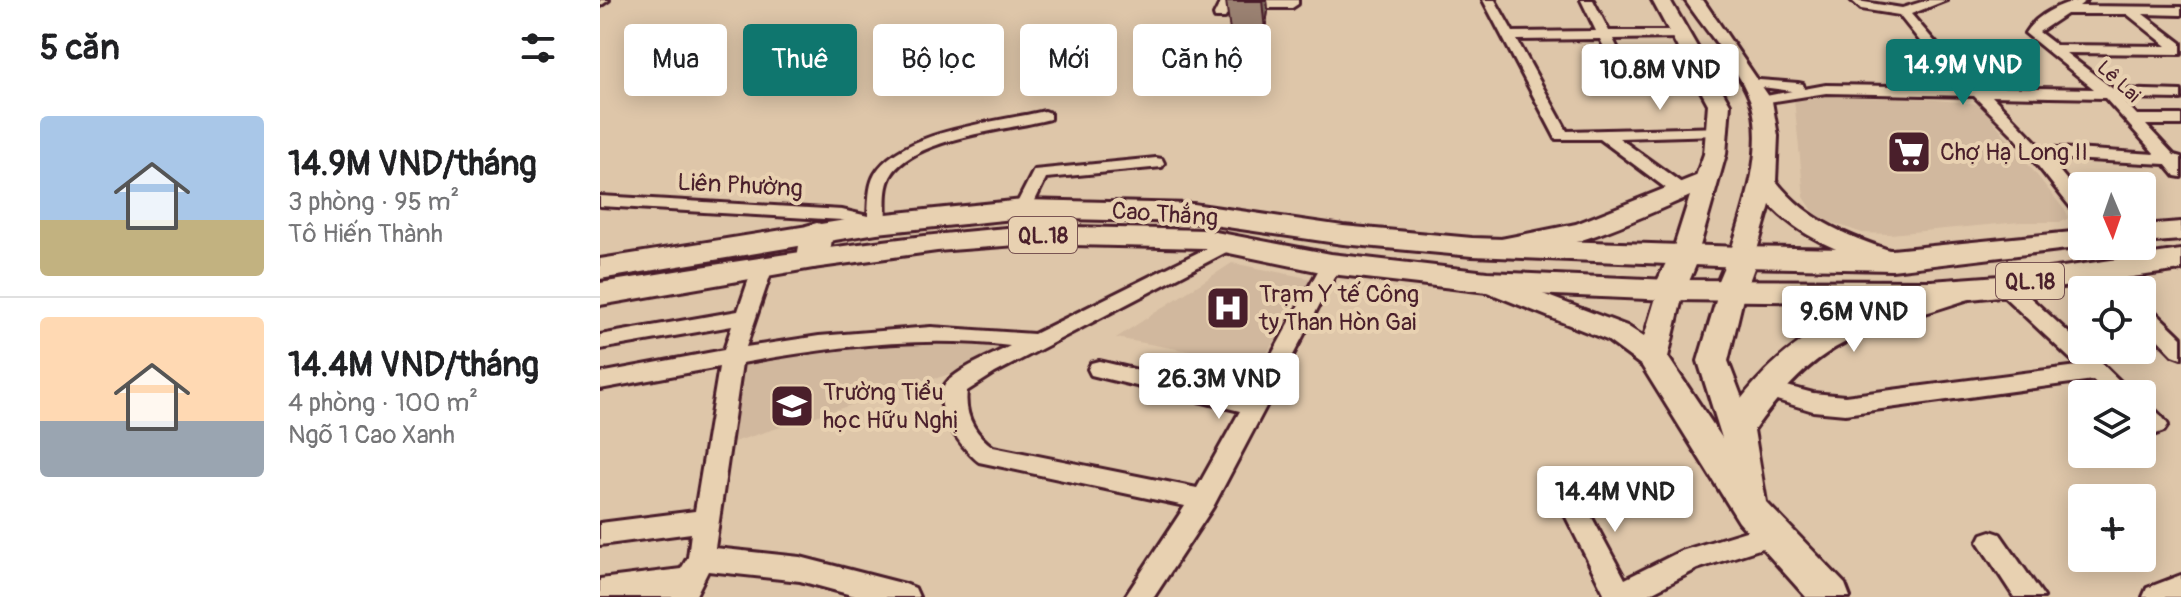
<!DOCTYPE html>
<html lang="vi">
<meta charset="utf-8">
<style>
:root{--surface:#fff;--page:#f2f2f2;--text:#202124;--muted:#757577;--line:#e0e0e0;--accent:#0f766e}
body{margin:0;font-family:Pangolin,sans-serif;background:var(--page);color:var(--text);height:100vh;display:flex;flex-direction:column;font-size:30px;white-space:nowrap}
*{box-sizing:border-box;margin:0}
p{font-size:26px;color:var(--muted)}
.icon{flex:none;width:44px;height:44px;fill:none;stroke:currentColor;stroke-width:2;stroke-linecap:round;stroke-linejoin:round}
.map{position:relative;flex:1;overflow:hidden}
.side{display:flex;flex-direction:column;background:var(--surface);width:600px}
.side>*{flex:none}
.top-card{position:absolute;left:24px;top:24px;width:760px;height:72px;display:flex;gap:16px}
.needle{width:52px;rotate:178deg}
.buttons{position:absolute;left:1468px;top:172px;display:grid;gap:16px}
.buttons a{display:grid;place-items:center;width:88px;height:88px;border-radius:8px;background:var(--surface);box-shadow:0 4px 20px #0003;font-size:40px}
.price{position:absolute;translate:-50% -68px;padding:0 18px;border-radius:8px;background:#fff;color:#222;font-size:26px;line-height:52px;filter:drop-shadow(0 2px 4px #0008)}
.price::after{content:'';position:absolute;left:50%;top:48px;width:24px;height:18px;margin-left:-12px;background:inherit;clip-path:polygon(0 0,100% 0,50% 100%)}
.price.current{background:var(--accent);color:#fff}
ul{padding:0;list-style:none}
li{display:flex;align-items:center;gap:24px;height:200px;padding:0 40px}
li+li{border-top:2px solid var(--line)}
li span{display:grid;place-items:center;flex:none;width:224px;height:160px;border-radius:8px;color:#555}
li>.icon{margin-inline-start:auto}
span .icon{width:96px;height:96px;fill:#fffc;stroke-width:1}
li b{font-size:34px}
h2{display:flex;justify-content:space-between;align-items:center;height:96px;padding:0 40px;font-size:34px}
.chip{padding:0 28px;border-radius:8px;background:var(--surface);box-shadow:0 4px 20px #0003;font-size:28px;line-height:72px}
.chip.current{background:var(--accent);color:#fff}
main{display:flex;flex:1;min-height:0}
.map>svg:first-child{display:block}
.built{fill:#d1b89e}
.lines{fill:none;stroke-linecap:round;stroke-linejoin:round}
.minor-casing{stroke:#4a1f2b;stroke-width:6}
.secondary-casing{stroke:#4a1f2b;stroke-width:6}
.primary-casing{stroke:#4a1f2b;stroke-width:6}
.trunk-casing{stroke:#4a1f2b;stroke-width:6}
.minor{fill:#e8d1b1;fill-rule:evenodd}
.secondary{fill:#e8d1b1;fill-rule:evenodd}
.primary{fill:#e8d1b1;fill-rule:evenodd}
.trunk{fill:#e8d1b1;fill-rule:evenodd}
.wall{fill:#9b8272;stroke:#4a1f2b;stroke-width:2}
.shaded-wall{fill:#7e6a5d;stroke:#4a1f2b;stroke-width:2}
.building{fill:#b49785;stroke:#4a1f2b;stroke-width:2}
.labels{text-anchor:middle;stroke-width:8;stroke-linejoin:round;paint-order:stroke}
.far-street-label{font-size:20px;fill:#4a1f2b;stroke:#e8d1b1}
.shield{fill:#e8d1b1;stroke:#795453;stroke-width:2}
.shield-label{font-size:22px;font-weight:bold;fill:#4a1f2b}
.poi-label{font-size:24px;fill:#4a1f2b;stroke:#e8d1b1;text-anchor:start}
.street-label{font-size:24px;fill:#4a1f2b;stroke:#e8d1b1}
</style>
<main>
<section class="side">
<h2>5 căn<svg class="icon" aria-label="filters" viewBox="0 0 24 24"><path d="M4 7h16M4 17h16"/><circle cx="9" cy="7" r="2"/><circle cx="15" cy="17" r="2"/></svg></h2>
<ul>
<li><span style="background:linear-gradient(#a9c7e8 65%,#c2b280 0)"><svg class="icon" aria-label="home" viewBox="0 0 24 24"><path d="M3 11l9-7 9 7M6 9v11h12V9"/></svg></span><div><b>14.9M VND/tháng</b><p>3 phòng · 95 m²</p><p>Tô Hiến Thành</p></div></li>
<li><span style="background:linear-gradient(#ffd9b3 65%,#9aa5b1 0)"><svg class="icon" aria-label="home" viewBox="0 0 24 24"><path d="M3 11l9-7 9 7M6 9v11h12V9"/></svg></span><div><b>14.4M VND/tháng</b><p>4 phòng · 100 m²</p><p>Ngõ 1 Cao Xanh</p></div></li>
</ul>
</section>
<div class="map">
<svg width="1581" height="597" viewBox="0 0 1581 597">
<rect width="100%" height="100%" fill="#dec6a9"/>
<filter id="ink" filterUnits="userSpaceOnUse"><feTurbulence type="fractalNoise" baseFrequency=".0125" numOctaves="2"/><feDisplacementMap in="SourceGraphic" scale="16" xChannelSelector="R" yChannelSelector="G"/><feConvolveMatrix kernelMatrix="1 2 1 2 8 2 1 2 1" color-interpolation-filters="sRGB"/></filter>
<g filter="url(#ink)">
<g class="built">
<polygon points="1223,96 1324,99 1380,104 1467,213 1468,218 1462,222 1420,222 1290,234 1262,233 1225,220 1213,211 1204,197 1194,99"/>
<polygon points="632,263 713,279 660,364 516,338"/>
<polygon points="288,340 411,344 409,351 369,368 127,444 145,360"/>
</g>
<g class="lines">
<g class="minor-casing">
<g id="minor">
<polygon points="0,0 9,0 0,6"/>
<polygon points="625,0 698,0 698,4 692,8 630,8 625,18 615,18 614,15 621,1"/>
<polygon points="883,0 895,0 913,32 996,31 981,0 993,0 1009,31 1086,31 1086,37 1081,38 1013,39 1034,80 1027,84 1020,80 1000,39 917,40 967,131 1125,127 1125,133 1119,135 1019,138 1087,187 1090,191 1087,195 1075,195 1000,139 956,139"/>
<path d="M1251,0L1302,8L1328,0H1347L1311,14L1341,49L1382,87L1494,89L1425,33C1437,14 1465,0 1487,0L1479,6L1581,7V15L1543,14L1581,43V54L1466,53L1513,89L1581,91V99L1521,98L1537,115H1581V125H1546L1574,155L1581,157V177L1575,176L1565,164L1449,158L1482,199V215L1476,214L1415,137L1374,96L1226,93L1156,104V98L1192,91L1146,85V79L1198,83L1203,84L1204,89L1226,85L1364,87L1331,55L1299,15L1261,9ZM1466,14H1527L1567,46L1456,45L1439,32ZM1392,96L1505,98L1555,154L1441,147Z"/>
<path d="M445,111L450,113V119C409,130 317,137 292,174C283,187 286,209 286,224L277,229L242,220L0,206V196L242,210L268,216C269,203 268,186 275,174C301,130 399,122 445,111Z"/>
<polygon points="556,158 562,159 564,163 562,167 446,178 429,213 423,214 414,209 434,170"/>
<path d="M629,237L636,239L638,243L636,247L395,373L367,391C364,415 374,433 393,447L597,488L640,411L491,375L488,369L491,363L499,361L649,396L724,260H738L741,264L613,507L554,597H525L585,506L379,462C361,448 326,402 349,380C366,365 391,356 410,346C321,335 230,347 142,363L115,548L200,557L305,584L315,588L319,597H259L200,581L108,571L95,597H0V579L81,569L88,557L91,533L0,545V523L95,511L119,367L0,389V373L124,350L132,326L0,349V335L138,311L153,267L163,261L173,267L146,347L219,336L331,327L434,334Z"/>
<polygon points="1494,265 1501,267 1527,290 1505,290 1484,271"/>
<polygon points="1404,279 1411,280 1482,345 1482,350 1488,350 1533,394 1508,394 1493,380 1245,414 1213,411 1160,395 1157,389 1160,383 1168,381 1213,393 1245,396 1478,366 1397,290 1394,285"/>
<polygon points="1542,304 1549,306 1581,337 1581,358 1573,355 1542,323"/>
<path d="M1542,403C1553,407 1562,415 1568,425L1564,431L1556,434L1542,426Z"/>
<polygon points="967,485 976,488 1025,579 1081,551 1172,523 1181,526 1185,534 1181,542 1097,569 1043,597 1002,597 1004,593 955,495 958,488"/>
<polygon points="1391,531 1400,534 1444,597 1414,597 1378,542 1382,534"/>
<polygon points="1581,575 1581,597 1543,597 1547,588"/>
</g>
</g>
<g class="secondary-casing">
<g id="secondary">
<path d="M1052,0H1070L1130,104L1126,154L1098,253L1094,259L1085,261L1076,259L1072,253L1090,196C1046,215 947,263 901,251L897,245L901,239L976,224L1096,176L1104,154L1108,104Z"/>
<path d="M1085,0H1103L1172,101L1178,136L1176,181C1209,223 1252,238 1301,254L1305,260L1301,266L1292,268L1283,266C1240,252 1202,238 1170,205L1155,257L1151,263L1142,265L1133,263L1129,257C1143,212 1167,146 1150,99C1136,64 1106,31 1085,0Z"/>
<path d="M887,273L1027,326L1044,337L1060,284L1070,281L1080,284L1084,290L1068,357L1122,438L1098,361L1121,284L1131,281L1141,284L1145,290L1128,361L1142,398C1208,315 1269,308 1365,282L1375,285L1379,291L1375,297C1267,334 1225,329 1154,430L1166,502L1245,584L1250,597H1206L1139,522L1042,366L1007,340L877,288L873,282L877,276Z"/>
</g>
</g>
<g class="primary-casing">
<g id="primary">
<polygon points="423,200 593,204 743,226 872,238 1142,247 1292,250 1482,231 1482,246 1493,246 1292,270 1142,267 872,256 743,244 593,222 423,218 277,233 0,279 0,259 277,215"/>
<polygon points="1581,222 1581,240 1542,243 1542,225"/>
<path d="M429,226L605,230L731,254L887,272L1070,280L1331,281L1400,276L1581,250V270L1400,296L1331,303L1070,300L887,292L731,274L605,248L429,244L337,251L213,268L0,305V283C143,260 285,237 429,226Z"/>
</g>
</g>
<g class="trunk-casing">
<g id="trunk">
<polygon points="217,223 228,226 233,233 229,258 224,265 213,268 202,265 197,258 201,233 206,226"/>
<polygon points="1085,243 1096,246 1101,253 1082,298 1070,301 1058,298 1053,290 1074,246"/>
<polygon points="1142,247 1153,250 1158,257 1143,298 1131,301 1119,298 1114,290 1131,250"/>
</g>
</g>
<use href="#minor" class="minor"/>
<use href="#secondary" class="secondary"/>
<use href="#primary" class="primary"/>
<use href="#trunk" class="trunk"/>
</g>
<polygon class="wall" points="667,0 668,11 665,31 630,31 626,1"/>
<polygon class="shaded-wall" points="662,0 667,0 668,11 665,31"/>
<rect class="building" x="626" y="0" width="36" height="1"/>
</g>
<defs>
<g id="supermarket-square" transform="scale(2.3)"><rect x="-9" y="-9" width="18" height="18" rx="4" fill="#4a1f2b" stroke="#e8d1b1"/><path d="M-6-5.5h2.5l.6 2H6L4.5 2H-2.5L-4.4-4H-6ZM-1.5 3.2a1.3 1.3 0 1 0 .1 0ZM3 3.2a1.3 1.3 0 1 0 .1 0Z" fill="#fff"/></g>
<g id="hospital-square" transform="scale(2.3)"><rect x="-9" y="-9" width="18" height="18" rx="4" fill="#4a1f2b" stroke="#e8d1b1"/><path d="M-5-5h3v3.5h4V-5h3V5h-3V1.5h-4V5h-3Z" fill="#fff"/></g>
<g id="school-square" transform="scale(2.3)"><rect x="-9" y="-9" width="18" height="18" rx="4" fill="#4a1f2b" stroke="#e8d1b1"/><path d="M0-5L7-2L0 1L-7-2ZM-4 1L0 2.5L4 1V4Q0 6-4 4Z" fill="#fff"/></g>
</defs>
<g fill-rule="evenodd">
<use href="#supermarket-square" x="1309" y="152"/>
<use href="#hospital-square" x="628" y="308"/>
<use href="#school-square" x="192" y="406"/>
</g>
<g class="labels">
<g class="far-street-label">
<text transform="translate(1519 81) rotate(43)" y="7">Lê Lai</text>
</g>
<g class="shield">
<rect x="409" y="217" width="68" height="36" rx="6"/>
<rect x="1396" y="263" width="68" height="36" rx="6"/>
</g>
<g class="shield-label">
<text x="443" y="243">QL.18</text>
<text x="1430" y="289">QL.18</text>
</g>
<g class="poi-label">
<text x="1340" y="160">Chợ Hạ Long II</text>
<text x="659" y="302">Trạm Y tế Công<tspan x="659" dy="28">ty Than Hòn Gai</tspan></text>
<text x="223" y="400">Trường Tiểu<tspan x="223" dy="28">học Hữu Nghị</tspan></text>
</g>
<g class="street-label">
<text transform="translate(140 185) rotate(3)" y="8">Liên Phường</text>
<text transform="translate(565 214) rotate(4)" y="8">Cao Thắng</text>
</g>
</g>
</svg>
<div class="buttons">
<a><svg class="needle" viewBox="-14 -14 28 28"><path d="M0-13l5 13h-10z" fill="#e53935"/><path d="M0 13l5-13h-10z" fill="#757577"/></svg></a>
<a><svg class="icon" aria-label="locate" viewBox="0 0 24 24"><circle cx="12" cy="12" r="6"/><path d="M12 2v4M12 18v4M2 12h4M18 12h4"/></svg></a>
<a><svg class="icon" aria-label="layers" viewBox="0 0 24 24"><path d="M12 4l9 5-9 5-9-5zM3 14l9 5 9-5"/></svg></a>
<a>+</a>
</div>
<b class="price current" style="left:1363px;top:107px">14.9M VND</b>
<b class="price" style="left:1060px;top:112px">10.8M VND</b>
<b class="price" style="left:1254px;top:354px">9.6M VND</b>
<b class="price" style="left:619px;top:421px">26.3M VND</b>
<b class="price" style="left:1015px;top:534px">14.4M VND</b>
<div class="top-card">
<a class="chip">Mua</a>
<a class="chip current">Thuê</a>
<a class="chip">Bộ lọc</a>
<a class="chip">Mới</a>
<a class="chip">Căn hộ</a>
</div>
</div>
</main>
